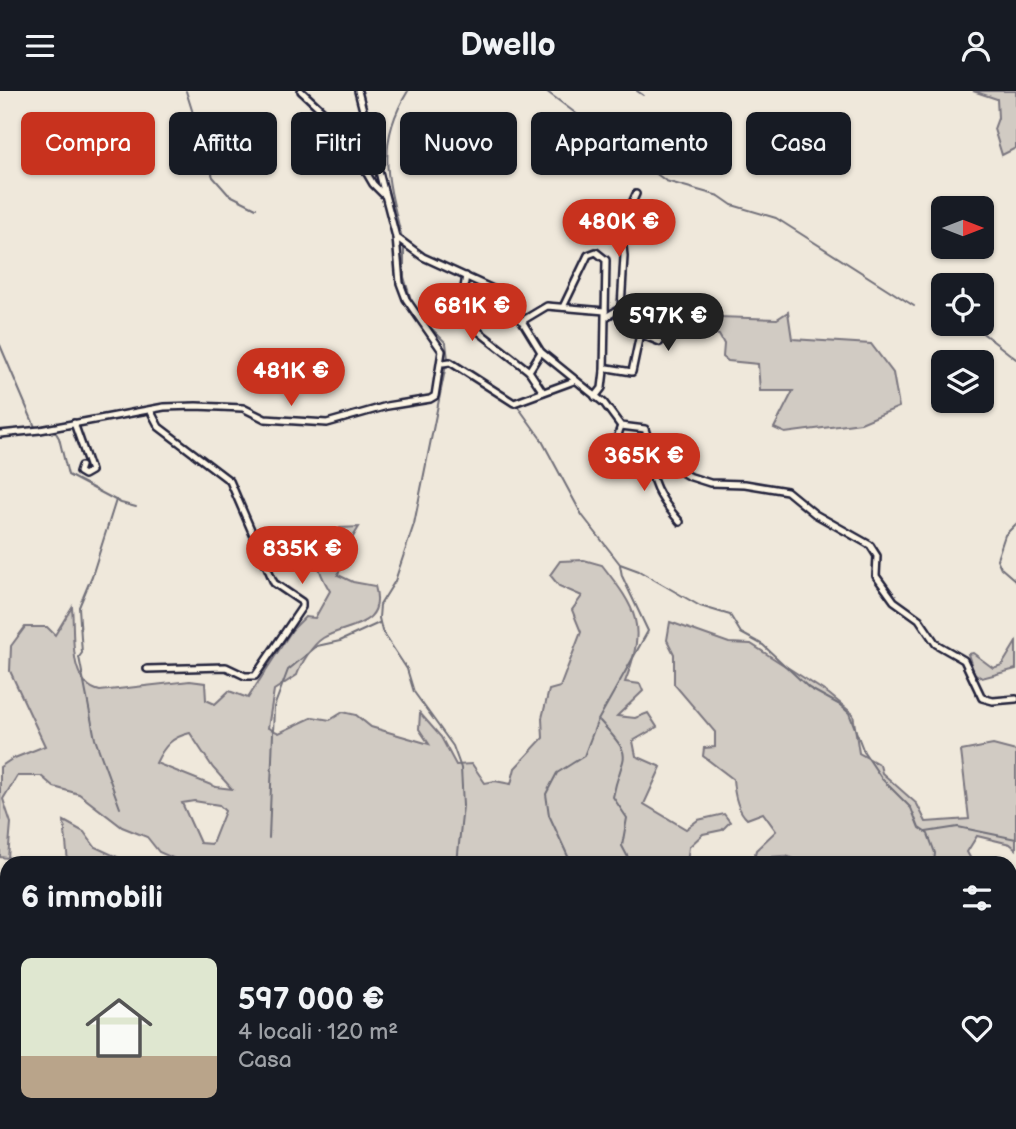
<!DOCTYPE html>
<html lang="it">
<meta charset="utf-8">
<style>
:root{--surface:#171b24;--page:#20242c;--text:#f1f3f6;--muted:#9ea1a6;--line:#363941;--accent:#c8321e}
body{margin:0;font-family:"Balsamiq Sans",sans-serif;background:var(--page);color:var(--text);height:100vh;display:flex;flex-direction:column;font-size:26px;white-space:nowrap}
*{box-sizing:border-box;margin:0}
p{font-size:23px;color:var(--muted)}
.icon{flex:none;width:38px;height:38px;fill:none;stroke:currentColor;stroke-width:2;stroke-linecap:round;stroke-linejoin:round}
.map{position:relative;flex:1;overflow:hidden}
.side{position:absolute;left:0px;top:765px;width:1017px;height:275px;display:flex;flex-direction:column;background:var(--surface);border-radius:21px 21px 0 0;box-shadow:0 2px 5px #0004}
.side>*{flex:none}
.hud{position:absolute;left:21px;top:21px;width:975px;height:63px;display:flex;gap:14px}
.needle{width:46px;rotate:90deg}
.buttons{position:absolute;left:931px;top:105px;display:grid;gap:14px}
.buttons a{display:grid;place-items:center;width:63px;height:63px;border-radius:10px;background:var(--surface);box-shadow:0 2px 5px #0004;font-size:35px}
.price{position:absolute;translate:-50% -60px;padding:0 16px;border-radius:24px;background:var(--accent);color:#fff;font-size:23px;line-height:46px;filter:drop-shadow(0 2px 4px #0008)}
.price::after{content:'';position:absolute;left:50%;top:42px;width:21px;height:16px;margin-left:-10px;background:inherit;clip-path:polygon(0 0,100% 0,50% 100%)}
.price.current{background:#222;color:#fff}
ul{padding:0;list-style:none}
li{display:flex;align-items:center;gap:21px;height:175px;padding:0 21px}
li+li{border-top:2px solid var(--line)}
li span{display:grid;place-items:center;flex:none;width:196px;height:140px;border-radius:10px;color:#555}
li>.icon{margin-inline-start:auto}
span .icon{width:84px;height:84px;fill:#fffc;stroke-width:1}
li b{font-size:30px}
h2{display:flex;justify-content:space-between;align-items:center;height:84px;padding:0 21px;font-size:30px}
.tag{padding:0 24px;border-radius:10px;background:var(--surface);box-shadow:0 2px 5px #0004;font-size:24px;line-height:63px}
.tag.current{background:var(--accent);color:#fff}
header{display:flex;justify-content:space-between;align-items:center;height:91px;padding:0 21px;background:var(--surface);font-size:32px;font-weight:600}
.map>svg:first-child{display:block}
.green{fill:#d1cbc3;stroke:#7a767f;stroke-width:2;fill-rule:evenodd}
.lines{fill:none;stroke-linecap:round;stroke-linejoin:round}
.stream{stroke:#716f79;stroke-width:2}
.minor-casing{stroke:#22223b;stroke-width:10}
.minor{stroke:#fcf5e5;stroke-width:5}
</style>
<header><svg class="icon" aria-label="menu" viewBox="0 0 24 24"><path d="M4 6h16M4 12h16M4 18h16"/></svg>Dwello<svg class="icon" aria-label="person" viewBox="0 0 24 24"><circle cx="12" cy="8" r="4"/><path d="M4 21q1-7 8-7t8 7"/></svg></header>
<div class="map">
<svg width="1016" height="1038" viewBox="0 0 1016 1038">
<rect width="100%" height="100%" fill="#efe8db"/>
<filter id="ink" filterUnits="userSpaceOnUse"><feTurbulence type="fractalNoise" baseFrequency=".0143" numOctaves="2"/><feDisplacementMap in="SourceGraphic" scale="14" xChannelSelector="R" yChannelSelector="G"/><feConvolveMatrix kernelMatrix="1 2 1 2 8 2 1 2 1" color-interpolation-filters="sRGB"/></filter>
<g filter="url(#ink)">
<g class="green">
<polygon points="973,0 1016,0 1016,57 1002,64 994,38 998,27 997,8"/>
<polygon points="788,221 792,248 871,253 893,282 899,316 861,332 785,342 774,337 793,300 760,300 758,273 728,270 723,266 724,253 719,244 695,237 688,225 777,228"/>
<path d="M359,436L344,461L338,484L353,491L375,495C387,537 346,533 323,547C312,554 301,573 297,584L274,599L268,637L279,642L313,626L330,629L343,621L356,624L371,636L429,653L419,638L420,622L441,646L456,674L472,673L485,692L495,690L511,693L515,677L543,647L542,627L549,599L560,596L581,541L572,519L582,505L559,495L550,484L560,470L584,469L602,474C637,519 647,534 625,591L640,593L643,600L617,625L635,627L648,622L657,636L633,650L636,665L661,676L644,713L686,738L698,729L724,723L730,731L722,739L703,743L689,756L687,772H184L159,761L147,746L122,736L79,703L54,696L41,685H17L3,708L11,732L8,767L0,766V676L12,668L45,655L10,580L11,555L25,536H47L55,544L72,516C75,544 67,592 100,600L190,590L205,592L206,609L215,613L229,600L248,607L292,539L305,526L315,527L330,500C310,467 318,467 340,437ZM190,642L213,677L232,698L216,696L156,672C164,655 172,646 190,642ZM194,710L219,714L225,720L212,753L200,752L182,712Z"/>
<path d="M670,531L729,552L751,553L829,603L853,623L859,662L880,674L882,682L917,713L926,731L969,728L961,660L993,654L1016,660V758L1010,753L977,745L967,761L973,772H804L786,765L754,767L756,759L776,740L763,722L747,728C737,719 734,701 733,688L703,665L704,657L715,656V641L674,593V563L667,549Z"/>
<polygon points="1016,551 1016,578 982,587 974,582 968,563 973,562 993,577 1002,574"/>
<polygon points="64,730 84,741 95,756 130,772 68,772"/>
<polygon points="1010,809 1016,819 1016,1038 869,1038 870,1032 1010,1032"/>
<polygon points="0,922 7,924 7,1032 200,1032 208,1038 0,1038"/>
<polygon points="372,1033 372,1032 520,1033 518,1038 372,1038"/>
<polygon points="573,1033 807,1033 806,1038 576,1038"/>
</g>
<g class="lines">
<g class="stream">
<polyline points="186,0 213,86 228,103 256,117"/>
<polyline points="546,0 666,90 719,105 732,114 776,127 914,215"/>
<polyline points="637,0 643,4"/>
<path d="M402,147C388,91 375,53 408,0"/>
<polyline points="404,156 404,186 412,212"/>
<polyline points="427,233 446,252 448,268"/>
<polyline points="980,240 1016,268"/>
<polyline points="0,254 35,336"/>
<polyline points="446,274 414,433 395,490 380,514 379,527 382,540 407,578 414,601 453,655 461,677 463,715 457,772"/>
<polyline points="516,313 541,348 582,424 620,473 639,480 700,515 730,524 741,542 763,554 809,597 840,614 849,622 864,661 882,688 911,717 919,737 928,743 935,762 934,772"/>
<polyline points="43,341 56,342 59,347 68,384 121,412 136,416"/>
<polyline points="116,409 92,485 79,516 82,562 79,566 95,648 120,717"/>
<polyline points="1016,433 1005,444 997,468 1001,477 1016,490"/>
<path d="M600,630C637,671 622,659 613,706L627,727L622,755L631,772"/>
<polyline points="926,741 958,736 1016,748"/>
<polyline points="269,747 274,616 288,579 317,555 340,550 379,532"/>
<polyline points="571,772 549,724 546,703 557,682 584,665 597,631 648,540 622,485 620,474"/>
<polyline points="0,788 7,788"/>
<polyline points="0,947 7,945"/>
<polyline points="98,1032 101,1038"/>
<polyline points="185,1032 193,1038"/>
<polyline points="464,1032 465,1038"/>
<polyline points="490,1032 492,1038"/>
<polyline points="684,1032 686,1038"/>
<polyline points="990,1032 991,1038"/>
</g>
<g class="minor-casing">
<g id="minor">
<polyline points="301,0 340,36 373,93 383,103"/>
<polyline points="358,0 396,146 423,166 506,204 541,261 604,312 621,335 645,338 654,365 688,385 710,392 745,393 787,400 815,423 870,454 877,465 876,485 894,510 919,528 936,553 964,569 982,607 993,610 1016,608"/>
<polyline points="466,185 459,225 529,280 543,301"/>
<polyline points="563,216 588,164 596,161 606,169 604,280"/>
<polyline points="606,226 621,217 624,165 621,136 636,103"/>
<polyline points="522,230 547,215 605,220"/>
<polyline points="443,272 450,271 514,312 574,290"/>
<polyline points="529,280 541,261"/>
<polyline points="595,306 602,297 604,280 608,277 632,281 640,243 660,251 661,249 658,225 653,220 619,219"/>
<polyline points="74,332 91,380 84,384 79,381 81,375"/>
<path d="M621,335C614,352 618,361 626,376"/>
<polyline points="0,343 40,339 164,316 196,315 243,317 265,328 327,332 387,315 430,308 435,305 442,260 406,208 400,192 396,146"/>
<path d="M651,359C647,388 661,409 680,431"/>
<polyline points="147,578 226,576 245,585 255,585 302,516 302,511 274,492 230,390 159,336 150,319"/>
<polyline points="0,968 7,977"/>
</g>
</g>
<use href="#minor" class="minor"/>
</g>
</g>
</svg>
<div class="buttons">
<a><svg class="needle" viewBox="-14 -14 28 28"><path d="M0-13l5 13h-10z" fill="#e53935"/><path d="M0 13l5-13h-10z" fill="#9ea1a6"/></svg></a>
<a><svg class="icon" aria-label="locate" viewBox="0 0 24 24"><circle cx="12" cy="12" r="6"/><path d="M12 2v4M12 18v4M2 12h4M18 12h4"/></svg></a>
<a><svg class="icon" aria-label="layers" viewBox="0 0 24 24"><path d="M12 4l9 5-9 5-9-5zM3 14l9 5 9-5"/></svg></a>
</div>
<b class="price" style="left:619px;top:168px">480K €</b>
<b class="price" style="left:472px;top:252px">681K €</b>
<b class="price current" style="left:668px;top:262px">597K €</b>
<b class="price" style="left:291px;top:317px">481K €</b>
<b class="price" style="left:644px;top:402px">365K €</b>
<b class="price" style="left:302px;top:495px">835K €</b>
<div class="hud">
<a class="tag current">Compra</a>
<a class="tag">Affitta</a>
<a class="tag">Filtri</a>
<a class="tag">Nuovo</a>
<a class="tag">Appartamento</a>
<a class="tag">Casa</a>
</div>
<section class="side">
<h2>6 immobili<svg class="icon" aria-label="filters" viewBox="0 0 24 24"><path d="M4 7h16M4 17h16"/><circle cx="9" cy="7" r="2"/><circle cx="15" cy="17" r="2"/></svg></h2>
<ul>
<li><span style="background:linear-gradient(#dfe7d0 70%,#b9a48a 0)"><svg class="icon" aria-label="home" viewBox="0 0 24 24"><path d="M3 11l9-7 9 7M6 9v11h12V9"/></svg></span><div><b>597 000 €</b><p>4 locali · 120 m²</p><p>Casa</p></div><svg class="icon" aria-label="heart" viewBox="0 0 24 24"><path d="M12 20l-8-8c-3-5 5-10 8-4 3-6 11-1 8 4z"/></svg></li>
</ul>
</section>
</div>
